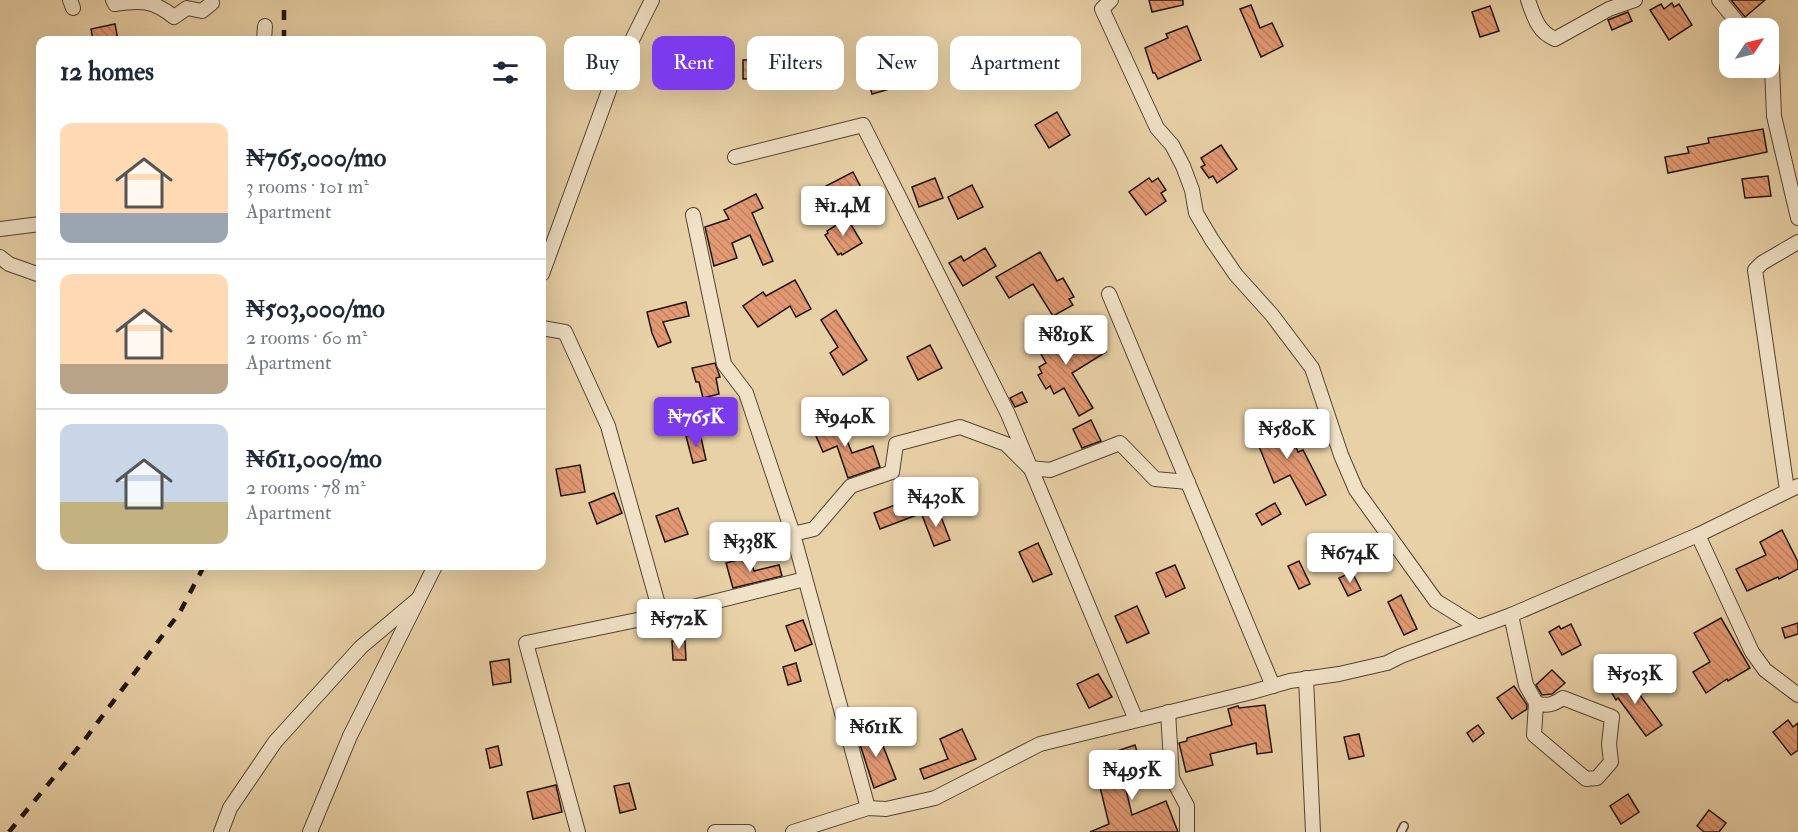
<!DOCTYPE html>
<meta charset="utf-8">
<style>
:root{--surface:#fff;--page:#f2f2f3;--text:#1f2937;--muted:#747a83;--line:#e0e1e3;--accent:#7c3aed}
body{margin:0;font-family:"IM FELL Double Pica",serif;background:var(--page);color:var(--text);height:100vh;display:flex;flex-direction:column;font-size:22px;white-space:nowrap}
*{box-sizing:border-box;margin:0}
p{font-size:20px;color:var(--muted)}
.icon{flex:none;width:33px;height:33px;fill:none;stroke:currentColor;stroke-width:2;stroke-linecap:round;stroke-linejoin:round}
.map{position:relative;flex:1;overflow:hidden}
.side{position:absolute;left:36px;top:36px;width:510px;height:534px;display:flex;flex-direction:column;background:var(--surface);border-radius:12px;box-shadow:0 6px 24px #0002}
.side>*{flex:none}
.top-card{position:absolute;left:564px;top:36px;width:570px;height:54px;display:flex;gap:12px}
.needle{width:39px;rotate:55deg}
.tools{position:absolute;left:1719px;top:18px;display:grid;gap:12px}
.tools a{display:grid;place-items:center;width:60px;height:60px;border-radius:12px;background:var(--surface);box-shadow:0 6px 24px #0002;font-size:30px}
.price{position:absolute;translate:-50% -51px;padding:0 14px;border-radius:6px;background:#fff;color:#222;font-size:20px;line-height:39px;filter:drop-shadow(0 2px 3px #0008)}
.price::after{content:'';position:absolute;left:50%;top:36px;width:18px;height:14px;margin-left:-9px;background:inherit;clip-path:polygon(0 0,100% 0,50% 100%)}
.price.active{background:var(--accent);color:#fff}
ul{padding:0;list-style:none}
li{display:flex;align-items:center;gap:18px;height:150px;padding:0 24px}
li+li{border-top:2px solid var(--line)}
li span{display:grid;place-items:center;flex:none;width:168px;height:120px;border-radius:12px;color:#555}
li>.icon{margin-inline-start:auto}
span .icon{width:72px;height:72px;fill:#fffc;stroke-width:1}
li b{font-size:26px}
h2{display:flex;justify-content:space-between;align-items:center;height:72px;padding:0 24px;font-size:26px}
.tag{padding:0 21px;border-radius:12px;background:var(--surface);box-shadow:0 6px 24px #0002;font-size:21px;line-height:54px}
.tag.active{background:var(--accent);color:#fff}
.map>svg:first-child{display:block}
.building{fill:url(#building-back-hatch);stroke:#1e150b;stroke-width:1.5}
.lines{fill:none;stroke-linecap:round;stroke-linejoin:round}
.service-casing{stroke:#514432;stroke-width:10}
.minor-casing{stroke:#514432;stroke-width:16}
.service{stroke:#f1e1c6;stroke-width:7}
.minor{stroke:#f1e1c6;stroke-width:14}
.rail{stroke:#1e150b;stroke-width:4.5;stroke-dasharray:10 10;stroke-linecap:butt}
</style>
<div class="map">
<svg width="1798" height="832" viewBox="0 0 1798 832">
<defs>
<pattern id="building-back-hatch" width="6" height="6" patternUnits="userSpaceOnUse" patternTransform="scale(1.5)"><rect width="6" height="6" fill="#e39973"/><path d="M-1 5l2 2M0 0l6 6M5-1l2 2" fill="none" stroke="#c28362"/></pattern>
</defs>
<rect width="100%" height="100%" fill="#e9d1a7"/>
<filter id="stains"><feTurbulence type="fractalNoise" baseFrequency=".00333" numOctaves="4"/><feColorMatrix values="0 0 0 0 .2 0 0 0 0 .09 0 0 0 0 .02 0 0 0 .5 -.17"/></filter>
<radialGradient id="worn" r=".72"><stop offset=".6" stop-color="#630" stop-opacity="0"/><stop offset="1" stop-color="#630" stop-opacity=".3"/></radialGradient>
<g class="building">
<polygon points="1149,0 1183,0 1183,5 1152,12"/>
<polygon points="1731,0 1765,0 1745,17"/>
<polygon points="1672,3 1674,7 1679,4 1692,25 1669,40 1650,10 1661,4 1664,9"/>
<polygon points="1251,5 1260,28 1272,23 1283,46 1261,57 1240,9"/>
<polygon points="1490,6 1499,31 1480,37 1472,12"/>
<polygon points="1628,12 1632,21 1612,30 1608,20"/>
<polygon points="115,24 118,40 93,40 91,29"/>
<polygon points="1187,26 1201,60 1158,79 1155,73 1153,73 1145,48 1168,38 1166,34"/>
<polygon points="769,59 770,78 743,79 743,60"/>
<polygon points="888,66 893,88 872,94 866,72"/>
<polygon points="1057,112 1070,135 1049,148 1035,125"/>
<polygon points="1763,129 1767,152 1668,173 1665,157 1689,153 1687,147 1709,143 1708,138"/>
<polygon points="1221,145 1237,169 1217,183 1213,176 1209,178 1201,167 1205,165 1201,158"/>
<polygon points="853,172 868,201 839,216 824,187"/>
<polygon points="1768,176 1771,196 1745,198 1742,179"/>
<polygon points="935,178 943,198 919,207 912,187"/>
<polygon points="1149,178 1152,182 1158,178 1166,190 1161,193 1166,201 1146,215 1129,192"/>
<polygon points="972,185 983,207 958,219 948,197"/>
<polygon points="756,194 763,208 752,213 773,261 763,265 750,235 732,243 737,258 714,266 705,227 729,219 724,210"/>
<polygon points="847,218 862,243 842,255 841,253 838,255 825,235 828,233 827,231"/>
<polygon points="985,248 996,266 963,286 949,263 961,256 964,261"/>
<polygon points="1040,252 1057,281 1063,278 1074,297 1069,299 1073,305 1053,316 1033,284 1009,298 996,277"/>
<polygon points="795,280 811,309 796,317 790,306 758,327 743,306 763,292 766,296"/>
<polygon points="686,302 689,316 663,322 671,342 658,347 652,333 647,312"/>
<polygon points="836,310 867,360 843,375 830,353 838,347 821,320"/>
<polygon points="1044,323 1062,354 1096,335 1106,352 1072,373 1093,408 1079,416 1064,388 1054,394 1050,386 1046,389 1038,375 1042,373 1039,367 1046,363 1029,332"/>
<polygon points="930,345 942,368 918,380 907,357"/>
<polygon points="715,363 720,377 716,378 719,394 703,398 699,382 696,382 692,368"/>
<polygon points="1022,392 1027,402 1015,407 1010,398"/>
<polygon points="837,416 852,453 873,446 880,467 848,478 837,446 823,452 812,427"/>
<polygon points="1276,417 1278,424 1283,422 1294,448 1296,447 1298,452 1303,450 1326,495 1306,505 1290,475 1274,483 1251,427"/>
<polygon points="1091,420 1101,441 1082,448 1073,429"/>
<polygon points="700,433 706,460 693,463 686,436"/>
<polygon points="580,465 585,492 561,496 556,469"/>
<polygon points="614,493 622,513 597,524 589,503"/>
<polygon points="924,494 930,510 880,529 874,513"/>
<polygon points="1275,503 1281,514 1262,525 1256,514"/>
<polygon points="678,508 688,534 665,542 656,516"/>
<polygon points="938,509 950,540 934,546 922,515"/>
<polygon points="1782,530 1798,562 1798,569 1779,579 1778,577 1747,591 1736,569 1766,555 1760,542"/>
<polygon points="1038,543 1052,574 1033,582 1019,552"/>
<polygon points="749,557 754,571 779,565 782,576 733,588 726,563"/>
<polygon points="1299,561 1310,584 1299,589 1288,566"/>
<polygon points="1175,565 1185,588 1166,597 1156,573"/>
<polygon points="1352,572 1361,590 1348,596 1339,578"/>
<polygon points="1401,595 1417,629 1404,635 1388,602"/>
<polygon points="1137,606 1149,633 1127,643 1115,616"/>
<polygon points="1721,618 1750,668 1728,681 1727,679 1706,693 1693,672 1710,662 1694,633"/>
<polygon points="803,620 812,644 795,651 786,626"/>
<polygon points="1798,623 1798,634 1785,638 1782,628"/>
<polygon points="1571,624 1581,645 1562,655 1549,632 1559,626 1561,629"/>
<polygon points="672,641 685,641 686,660 673,660"/>
<polygon points="509,659 511,682 493,685 490,662"/>
<polygon points="796,663 801,681 788,685 783,667"/>
<polygon points="1552,670 1565,683 1552,694 1542,695 1536,685"/>
<polygon points="1098,674 1112,697 1089,708 1077,684"/>
<polygon points="1628,674 1642,698 1662,725 1646,736 1618,698 1616,700 1608,686"/>
<polygon points="1514,686 1527,705 1527,709 1512,719 1497,698"/>
<polygon points="1265,705 1272,752 1257,754 1256,743 1210,754 1213,765 1186,772 1179,743 1187,741 1187,738 1232,725 1228,709 1238,706 1239,708"/>
<polygon points="1788,720 1793,727 1798,723 1798,750 1791,755 1773,732"/>
<polygon points="1478,725 1484,733 1473,742 1467,733"/>
<polygon points="876,728 896,779 874,788 857,735"/>
<polygon points="962,729 976,759 924,779 920,769 948,759 940,739"/>
<polygon points="1359,734 1364,756 1349,759 1344,737"/>
<polygon points="1135,745 1147,783 1126,790 1132,815 1166,801 1178,832 1090,832 1109,824 1099,783 1125,777 1117,751"/>
<polygon points="498,746 502,765 490,768 486,749"/>
<polygon points="629,783 636,809 620,813 614,786"/>
<polygon points="556,785 562,812 533,819 527,792"/>
<polygon points="1628,794 1639,812 1621,824 1610,806"/>
<polygon points="1709,810 1726,823 1719,832 1704,832 1697,826"/>
</g>
<g class="lines">
<g class="service-casing">
<polyline id="service" points="1401,832 1404,826"/>
</g>
<g class="minor-casing">
<g id="minor">
<polyline points="70,0 73,8"/>
<path d="M113,0L115,4C141,0 153,0 174,17L187,8L202,11L212,3"/>
<polyline points="1111,0 1102,9 1157,128 1172,145 1183,166 1192,190 1196,213 1212,240 1236,275 1272,315 1312,368 1341,455 1356,490 1436,601 1478,627"/>
<path d="M1528,0C1534,17 1538,32 1555,39L1609,9L1635,0"/>
<polyline points="1719,0 1742,28"/>
<polyline points="264,40 265,26"/>
<polyline points="1768,62 1772,67 1774,116 1798,218"/>
<polyline points="735,157 863,125 1008,414 1136,720"/>
<polyline points="693,215 724,364 746,393 793,534 868,808"/>
<polyline points="0,229 40,224"/>
<polyline points="0,257 9,264 40,275"/>
<polyline points="542,274 615,74 652,0"/>
<polyline points="1109,294 1273,686"/>
<polyline points="542,328 565,332 608,426 661,615"/>
<polyline points="1787,490 1755,270 1762,263 1798,242"/>
<polyline points="793,534 814,529 851,486 892,472 896,444 960,427 1006,444 1030,468 1050,470 1120,443 1155,479 1188,482"/>
<polyline points="1698,535 1752,652 1765,670 1798,695"/>
<path d="M1511,615L1526,685L1536,703C1547,707 1554,704 1563,698L1612,717L1609,744L1611,762L1597,778L1586,779L1534,735L1536,703"/>
<polyline points="1306,678 1313,832"/>
<polyline points="1168,712 1172,778 1187,806 1187,832"/>
<polyline points="221,832 230,808 275,742 361,647 418,599"/>
<polyline points="310,832 350,736 435,566"/>
<polyline points="578,832 526,643 661,615 805,579"/>
<polyline points="715,832 748,832"/>
<polyline points="793,832 868,808 886,809 935,798 1040,744 1252,692 1290,681 1339,674 1387,663 1401,656 1511,615 1698,535 1798,486"/>
</g>
</g>
<use href="#service" class="service"/>
<use href="#minor" class="minor"/>
<g class="rail">
<polyline points="284,40 284,0"/>
<polyline points="9,832 86,738 180,612 204,566"/>
</g>
</g>
<rect width="100%" height="100%" filter="url(#stains)"/>
<rect width="100%" height="100%" fill="url(#worn)"/>
</svg>
<div class="tools">
<a><svg class="needle" viewBox="-14 -14 28 28"><path d="M0-13l5 13h-10z" fill="#e53935"/><path d="M0 13l5-13h-10z" fill="#747a83"/></svg></a>
</div>
<b class="price" style="left:843px;top:237px">₦1.4M</b>
<b class="price" style="left:1066px;top:366px">₦819K</b>
<b class="price active" style="left:696px;top:448px">₦765K</b>
<b class="price" style="left:845px;top:448px">₦940K</b>
<b class="price" style="left:1287px;top:460px">₦580K</b>
<b class="price" style="left:936px;top:528px">₦430K</b>
<b class="price" style="left:750px;top:573px">₦338K</b>
<b class="price" style="left:1350px;top:584px">₦674K</b>
<b class="price" style="left:679px;top:650px">₦572K</b>
<b class="price" style="left:1635px;top:705px">₦503K</b>
<b class="price" style="left:876px;top:758px">₦611K</b>
<b class="price" style="left:1132px;top:801px">₦495K</b>
<div class="top-card">
<a class="tag">Buy</a>
<a class="tag active">Rent</a>
<a class="tag">Filters</a>
<a class="tag">New</a>
<a class="tag">Apartment</a>
</div>
<section class="side">
<h2>12 homes<svg class="icon" aria-label="filters" viewBox="0 0 24 24"><path d="M4 7h16M4 17h16"/><circle cx="9" cy="7" r="2"/><circle cx="15" cy="17" r="2"/></svg></h2>
<ul>
<li><span style="background:linear-gradient(#ffd9b3 75%,#9aa5b1 0)"><svg class="icon" aria-label="home" viewBox="0 0 24 24"><path d="M3 11l9-7 9 7M6 9v11h12V9"/></svg></span><div><b>₦765,000/mo</b><p>3 rooms · 101 m²</p><p>Apartment</p></div></li>
<li><span style="background:linear-gradient(#ffd9b3 75%,#b9a48a 0)"><svg class="icon" aria-label="home" viewBox="0 0 24 24"><path d="M3 11l9-7 9 7M6 9v11h12V9"/></svg></span><div><b>₦503,000/mo</b><p>2 rooms · 60 m²</p><p>Apartment</p></div></li>
<li><span style="background:linear-gradient(#c9d6e8 65%,#c2b280 0)"><svg class="icon" aria-label="home" viewBox="0 0 24 24"><path d="M3 11l9-7 9 7M6 9v11h12V9"/></svg></span><div><b>₦611,000/mo</b><p>2 rooms · 78 m²</p><p>Apartment</p></div></li>
</ul>
</section>
</div>
